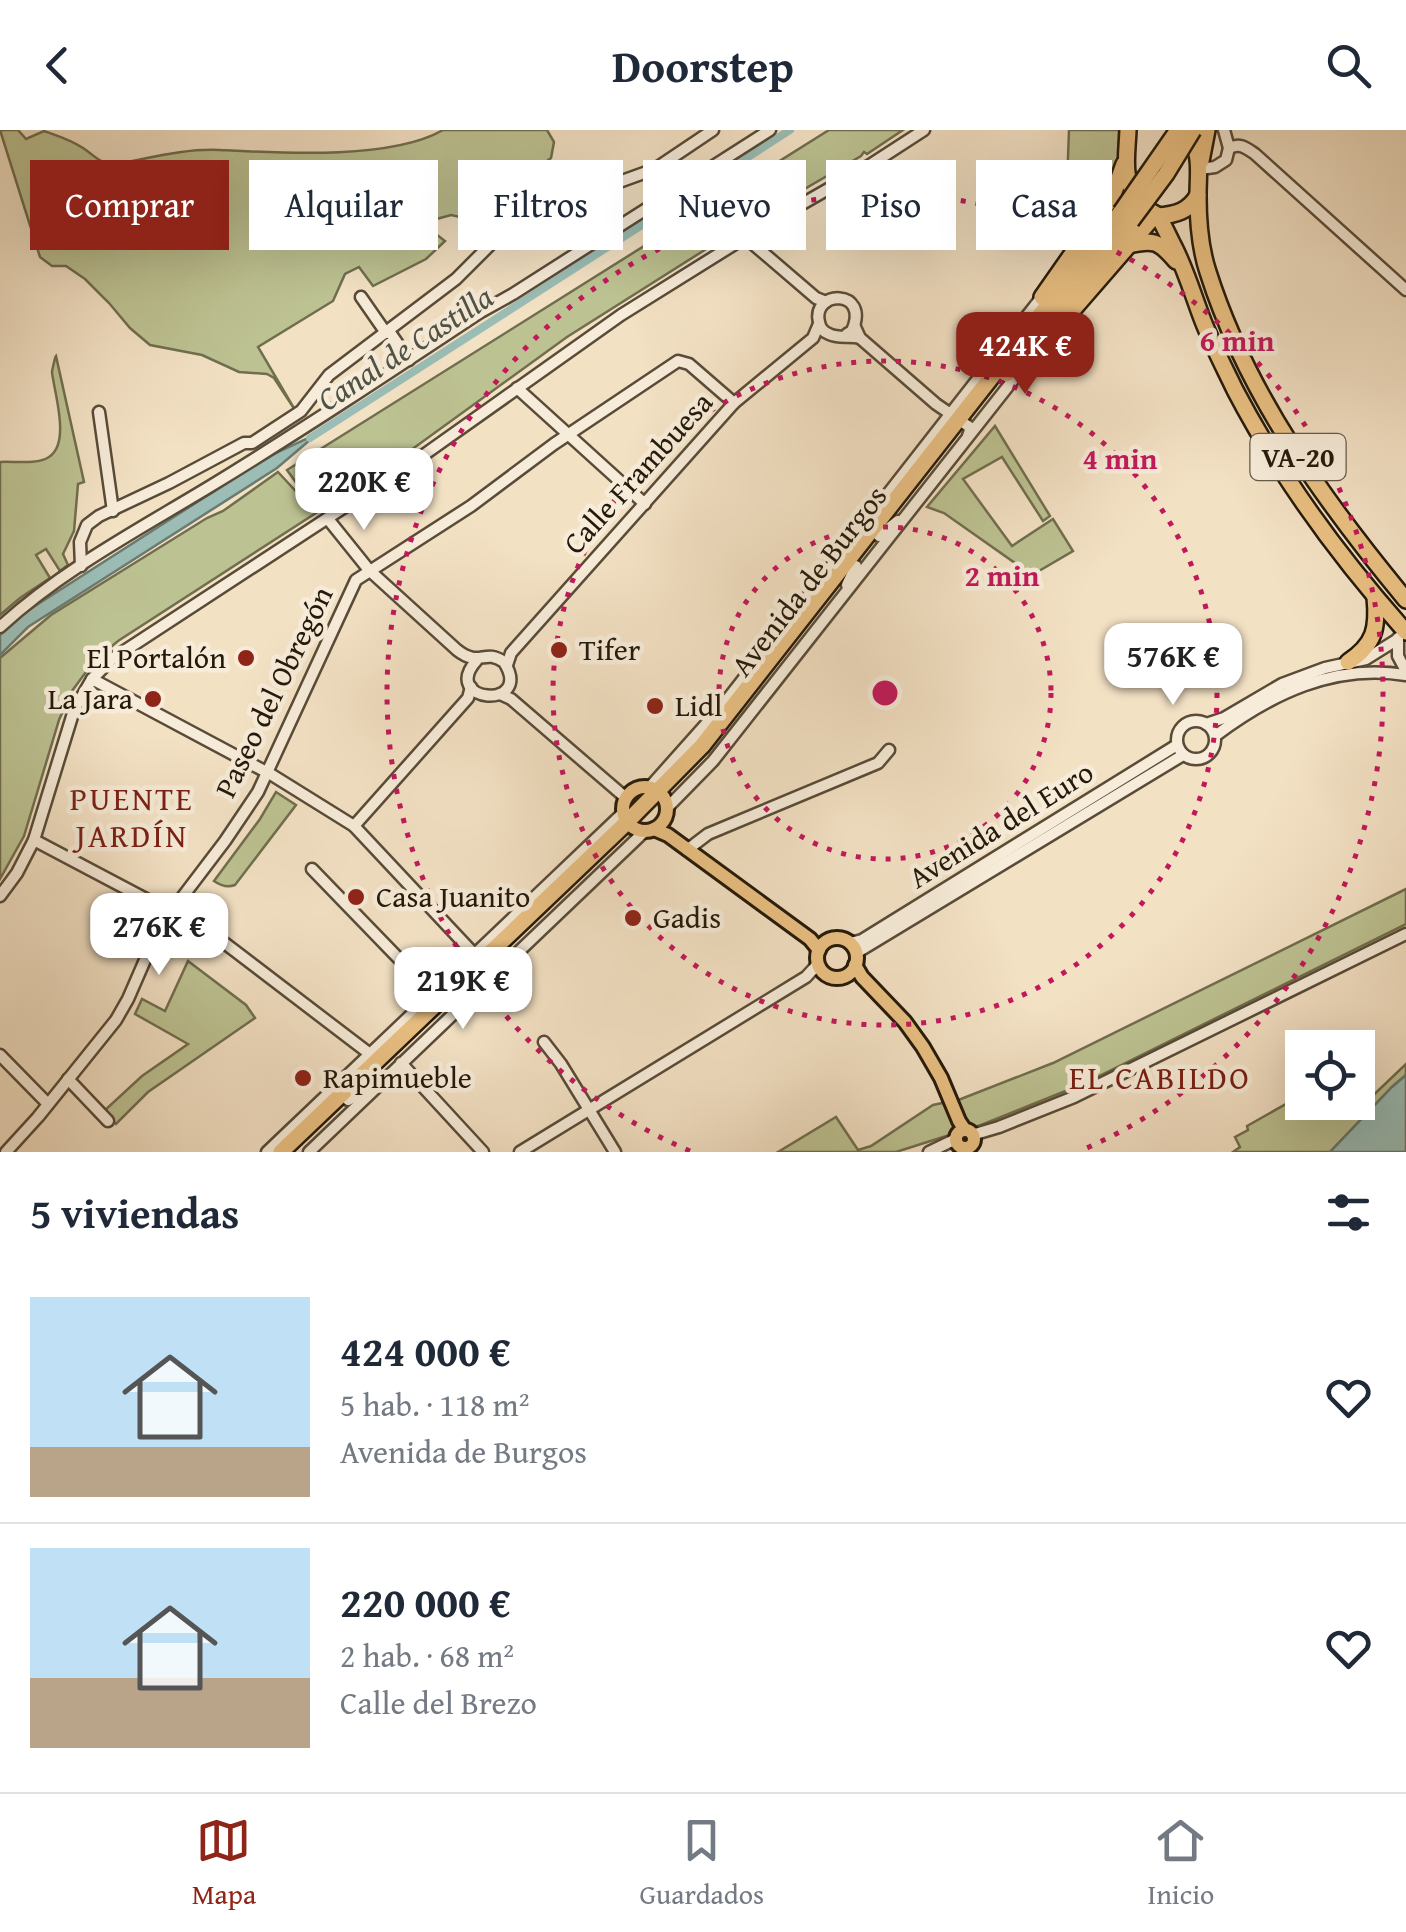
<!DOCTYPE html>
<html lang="es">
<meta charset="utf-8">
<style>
:root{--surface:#fff;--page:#f6f6f7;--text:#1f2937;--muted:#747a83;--line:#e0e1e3;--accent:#8f2418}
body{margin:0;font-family:"Gentium Book Plus",serif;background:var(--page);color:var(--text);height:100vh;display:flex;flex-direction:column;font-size:38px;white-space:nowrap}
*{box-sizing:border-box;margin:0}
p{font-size:32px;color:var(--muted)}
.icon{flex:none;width:55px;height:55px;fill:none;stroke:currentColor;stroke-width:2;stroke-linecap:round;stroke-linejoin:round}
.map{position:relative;height:1022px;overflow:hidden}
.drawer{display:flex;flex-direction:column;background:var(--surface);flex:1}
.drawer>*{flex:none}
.banner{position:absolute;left:30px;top:30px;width:1348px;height:90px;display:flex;gap:20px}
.fabs{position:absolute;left:1285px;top:900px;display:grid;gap:20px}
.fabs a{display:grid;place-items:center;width:90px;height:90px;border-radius:0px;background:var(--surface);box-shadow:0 10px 40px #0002;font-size:50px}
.price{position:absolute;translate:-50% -85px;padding:0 22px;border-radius:20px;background:#fff;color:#222;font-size:32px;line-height:65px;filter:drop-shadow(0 2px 5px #0008)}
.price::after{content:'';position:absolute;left:50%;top:60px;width:30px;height:22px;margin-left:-15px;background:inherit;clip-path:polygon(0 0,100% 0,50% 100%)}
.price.active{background:var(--accent);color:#fff}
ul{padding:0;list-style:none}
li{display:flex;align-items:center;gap:30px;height:250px;padding:0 30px}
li+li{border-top:2px solid var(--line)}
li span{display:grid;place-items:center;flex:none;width:280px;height:200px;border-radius:0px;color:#555}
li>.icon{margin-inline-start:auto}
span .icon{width:120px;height:120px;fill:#fffc;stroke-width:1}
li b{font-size:42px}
h2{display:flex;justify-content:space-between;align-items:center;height:120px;padding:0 30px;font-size:42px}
.pill{padding:0 35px;border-radius:0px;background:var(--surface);box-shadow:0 10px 40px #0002;font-size:35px;line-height:90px}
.pill.active{background:var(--accent);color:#fff}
header{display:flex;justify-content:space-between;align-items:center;height:130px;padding:0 30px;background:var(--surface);font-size:45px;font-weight:700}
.menu{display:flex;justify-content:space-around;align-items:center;height:140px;border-top:2px solid var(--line);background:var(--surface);font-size:28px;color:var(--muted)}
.menu a{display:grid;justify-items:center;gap:5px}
.menu .active{color:var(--accent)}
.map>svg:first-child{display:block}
.green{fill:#bdc292;stroke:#706e4e;stroke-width:2.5}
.water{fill:#9bbdb5;stroke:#6b7b71;stroke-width:2.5}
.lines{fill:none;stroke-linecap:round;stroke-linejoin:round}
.canal{stroke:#9bbdb5;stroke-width:8}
.minor-casing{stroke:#584b38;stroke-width:15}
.major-casing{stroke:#24190a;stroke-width:18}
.highway-casing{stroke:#24190a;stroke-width:20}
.minor{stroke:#f7ecd9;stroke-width:10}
.major{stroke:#eac082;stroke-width:12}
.highway{stroke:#eac082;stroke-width:15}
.highway-bridge-casing{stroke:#24190a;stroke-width:20;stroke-linecap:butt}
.highway-bridge{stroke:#eac082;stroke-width:15}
.ring{fill:none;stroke:#c2185b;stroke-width:5;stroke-dasharray:5 10}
.poi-dot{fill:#8f2418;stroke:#f7ecd9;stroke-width:4}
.labels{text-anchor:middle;stroke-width:9;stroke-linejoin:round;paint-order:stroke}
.shield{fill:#f7ecd9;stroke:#635848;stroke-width:2.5}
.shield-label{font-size:28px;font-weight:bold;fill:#24190a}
.street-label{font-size:30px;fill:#24190a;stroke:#f7ecd9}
.poi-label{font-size:30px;fill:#24190a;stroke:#f7ecd9;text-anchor:start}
.water-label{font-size:32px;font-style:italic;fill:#4e5246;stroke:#f7ecd9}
.neighbourhood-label{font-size:32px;letter-spacing:2.5px;fill:#7a1f14;stroke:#f7ecd9}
.centre{fill:#c2185b;stroke:#f7ecd9;stroke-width:5}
.ring-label{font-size:30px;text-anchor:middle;font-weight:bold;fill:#c2185b;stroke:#f7ecd9;stroke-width:9;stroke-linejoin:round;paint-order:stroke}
</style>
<header><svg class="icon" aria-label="back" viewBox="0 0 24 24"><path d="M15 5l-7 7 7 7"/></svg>Doorstep<svg class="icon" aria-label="search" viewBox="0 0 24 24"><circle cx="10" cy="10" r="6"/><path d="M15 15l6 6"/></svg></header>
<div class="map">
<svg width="1406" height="1022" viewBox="0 0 1406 1022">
<rect width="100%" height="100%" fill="#f3e1c4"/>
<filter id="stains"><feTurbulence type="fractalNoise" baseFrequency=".002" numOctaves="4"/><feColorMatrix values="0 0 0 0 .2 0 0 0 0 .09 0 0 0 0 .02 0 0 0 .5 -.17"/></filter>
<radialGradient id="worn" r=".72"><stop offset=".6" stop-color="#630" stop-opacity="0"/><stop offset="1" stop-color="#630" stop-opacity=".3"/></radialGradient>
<g class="green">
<path d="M0,0H18L26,9L44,1C58,6 71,10 83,18C94,25 98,32 111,35C146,29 184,18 220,20C279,23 392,30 443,0H547L554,12L551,28L540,36L518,41L491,82L474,90L451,85L429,91L428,98L445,111L426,129L373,156L359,137L345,144L333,171L258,217L295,280L274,248L267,244L239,242L202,225L150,215L130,198L109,173L85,149L66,136H52L40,127Z"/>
<polygon points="829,0 903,0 867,24 864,22 861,26 760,85 567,207 411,320 330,372 316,380 287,340"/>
<polygon points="1069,0 1119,0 1118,36 1108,61 1082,99 1066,82"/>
<path d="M56,226L84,352L78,354L74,401L63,424L68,435L60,441L46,419L36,425L50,448L20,468L0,485V332C13,331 37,335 49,327C71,313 54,262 52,242C52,241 55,227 56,226Z"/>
<polygon points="995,296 1050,386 1043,391 1002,327 963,349 1012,416 1053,389 1073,421 1032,445 944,383 927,377"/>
<polygon points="278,342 316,383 118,511 94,531 72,561 59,590 24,706 0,749 0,528 51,485 207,388 223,381"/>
<path d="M276,662L296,675L235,755C227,758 221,756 214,751L260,689Z"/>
<polygon points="1406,759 1406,794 1083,954 981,995 896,1022 778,1022 836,987 858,1020 871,1016 933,975 961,969 1053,933"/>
<polygon points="188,831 246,875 255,888 148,962 116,994 104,981 142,946 188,914 135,884 142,869 165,881"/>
<polygon points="1406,934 1406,945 1392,957 1330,1022 1233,1022 1240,1017 1235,1007 1248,1000 1247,996 1302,965 1302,972 1358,972 1361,977"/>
</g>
<g class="water">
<polygon points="317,304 277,338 28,497 0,525 0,505 24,483 269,326"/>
<polygon points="1406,945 1406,1022 1330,1022 1392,957"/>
</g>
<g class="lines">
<polyline class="canal" points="310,308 790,0"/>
<g class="minor-casing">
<g id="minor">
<path d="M1229,18C1240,13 1245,17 1255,24L1406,160"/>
<polyline points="1200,39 1215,37 1226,30 1229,18 1224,0"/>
<polyline points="746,108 816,168 826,172"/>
<polyline points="361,167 386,203"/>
<polyline points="855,197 860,208 936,274 971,298 968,306"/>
<polyline points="389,201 409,230"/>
<path d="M847,204L852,201C871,158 811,160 819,192C820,198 823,202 829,204C838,209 850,205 860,208"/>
<polyline points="517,258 645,374"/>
<polyline points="99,282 113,381"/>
<path d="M328,389L369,440L457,520C480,538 484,518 504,532C535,581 438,573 477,530"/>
<polyline points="879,406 898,391"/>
<polyline points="81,436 80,412 87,395 99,386 169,353 244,313 252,313 301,281 329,245 456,149 504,101 527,83 597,60 655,39 713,0"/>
<polyline points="847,455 856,436"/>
<path d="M0,497C62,440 138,400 209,357C301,301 390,242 479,183L513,164L770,0"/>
<polyline points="1398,508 1398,526 1406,541"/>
<polyline points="507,535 511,523 734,273 813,208 819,194"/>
<polyline points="92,549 272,645 354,696 474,824"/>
<polyline points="500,564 511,569 626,668"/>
<circle cx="1196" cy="610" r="19"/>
<polyline points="1206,594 1224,588 1282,554 1325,538 1366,529 1398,509"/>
<path d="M1215,606C1271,564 1334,533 1406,545"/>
<polyline points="649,658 723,575 1041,168"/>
<polyline points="667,678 713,631 1024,236"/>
<polyline points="354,696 468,568 471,557"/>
<polyline points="34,710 214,805 370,924"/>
<polyline points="687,720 708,704 878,633 889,620"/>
<polyline points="312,739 433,864"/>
<polyline points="0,766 17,743 34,710 74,580 92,549 112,529 418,329 621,185 762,97 870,35 924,0"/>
<polyline points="850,813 862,810 1177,615"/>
<polyline points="856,823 1183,625"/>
<polyline points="544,912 561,934 615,1022"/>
<polyline points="0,925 48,974"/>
<polyline points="401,933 483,1022"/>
<polyline points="68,949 108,991"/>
<polyline points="348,970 369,959"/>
<polyline points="972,1005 999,997 1074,967 1406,804"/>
<polyline points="6,1022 38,987 116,890 128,869 155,807 171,782 225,711 258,662 356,450 471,376 554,314 678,231 689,234 734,273"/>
<polyline points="267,1022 623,683"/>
<polyline points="309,1022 645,701"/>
<polyline points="520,1022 806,847 818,834"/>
<polyline points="929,1022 956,1009"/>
</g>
</g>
<g class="major-casing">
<g id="major">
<circle cx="645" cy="679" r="22"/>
<polyline points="654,699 668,705 810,809 819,820"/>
<circle cx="837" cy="828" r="20"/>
<polyline points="855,835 862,847 905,892 923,917 941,948 959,991 965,1000"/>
<circle cx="965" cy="1009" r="9"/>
</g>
</g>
<g class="highway-casing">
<g id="highway">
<path d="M1128,0C1127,27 1121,49 1140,73C1145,80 1152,81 1158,86C1161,90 1169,107 1172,113C1185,137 1193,165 1203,191C1212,214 1224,237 1235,260C1281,348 1340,428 1406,502"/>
<path d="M1185,0C1203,24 1198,38 1198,66C1198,91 1200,118 1208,142C1247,265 1325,372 1406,470"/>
<polyline points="1201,31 1207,0"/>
<path d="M1157,86C1176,85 1189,81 1198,65"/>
<path d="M1128,115C1154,109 1159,111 1176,131"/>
<polyline points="1042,167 1105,77 1113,65 1124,34"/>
<polyline points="1038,204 1131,91"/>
<polyline points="1006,244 1038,217 1070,183 1155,85"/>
<path d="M1348,532C1375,514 1378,498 1375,467"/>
<polyline points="281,1022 622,697 702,616 1121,82"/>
</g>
</g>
<use href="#minor" class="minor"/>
<use href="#major" class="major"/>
<use href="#highway" class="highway"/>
<g class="highway-bridge-casing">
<g id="highway-bridge">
<polyline points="1121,82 1178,0"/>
<polyline points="1131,91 1166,44 1193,0"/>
</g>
</g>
<use href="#highway-bridge" class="highway-bridge"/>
</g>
<g class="ring">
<circle cx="885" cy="563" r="166"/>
<circle cx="885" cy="563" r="332"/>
<path d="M690 1021A498 498 0 1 1 1080 1021"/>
</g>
<g class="poi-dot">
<circle cx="559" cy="520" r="10"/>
<circle cx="246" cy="528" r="10"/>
<circle cx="153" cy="569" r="10"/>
<circle cx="655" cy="576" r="10"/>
<circle cx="356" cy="767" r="10"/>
<circle cx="633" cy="788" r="10"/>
<circle cx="303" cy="948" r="10"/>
</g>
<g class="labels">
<rect class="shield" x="1250.5" y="304" width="95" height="46" rx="8"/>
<g class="shield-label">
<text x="1298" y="337">VA-20</text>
</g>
<g class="street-label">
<text transform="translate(638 343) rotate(-48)" y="10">Calle Frambuesa</text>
<text transform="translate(809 451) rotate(-52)" y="10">Avenida de Burgos</text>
<text transform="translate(274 562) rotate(-64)" y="10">Paseo del Obregón</text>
<text transform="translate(1001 695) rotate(-32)" y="10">Avenida del Euro</text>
</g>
<g class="poi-label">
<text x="579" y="530">Tifer</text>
<text x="226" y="538" text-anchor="end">El Portalón</text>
<text x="133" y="579" text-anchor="end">La Jara</text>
<text x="675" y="586">Lidl</text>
<text x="376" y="777">Casa Juanito</text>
<text x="653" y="798">Gadis</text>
<text x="323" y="958">Rapimueble</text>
</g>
<g class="water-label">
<text transform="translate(405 218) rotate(-33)" y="11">Canal de Castilla</text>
</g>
<g class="neighbourhood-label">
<text x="132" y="680">PUENTE<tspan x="132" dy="37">JARDÍN</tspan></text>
<text x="1160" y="959">EL CABILDO</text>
</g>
</g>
<circle cx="885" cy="563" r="15" class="centre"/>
<g class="ring-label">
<text x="1237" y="221">6 min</text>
<text x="1120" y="339">4 min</text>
<text x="1002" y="456">2 min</text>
</g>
<rect width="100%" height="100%" filter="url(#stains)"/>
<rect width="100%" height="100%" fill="url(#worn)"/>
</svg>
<div class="fabs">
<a><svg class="icon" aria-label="locate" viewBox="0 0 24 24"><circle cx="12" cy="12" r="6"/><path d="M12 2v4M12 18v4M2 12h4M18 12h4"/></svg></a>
</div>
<b class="price active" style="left:1025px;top:267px">424K €</b>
<b class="price" style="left:364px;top:403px">220K €</b>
<b class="price" style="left:1173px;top:578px">576K €</b>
<b class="price" style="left:159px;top:848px">276K €</b>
<b class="price" style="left:463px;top:902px">219K €</b>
<div class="banner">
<a class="pill active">Comprar</a>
<a class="pill">Alquilar</a>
<a class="pill">Filtros</a>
<a class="pill">Nuevo</a>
<a class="pill">Piso</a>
<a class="pill">Casa</a>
</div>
</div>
<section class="drawer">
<h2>5 viviendas<svg class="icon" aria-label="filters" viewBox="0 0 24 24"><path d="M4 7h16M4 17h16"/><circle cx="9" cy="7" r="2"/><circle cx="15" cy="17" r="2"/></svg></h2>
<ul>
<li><span style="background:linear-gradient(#bfe0f5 75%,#b9a48a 0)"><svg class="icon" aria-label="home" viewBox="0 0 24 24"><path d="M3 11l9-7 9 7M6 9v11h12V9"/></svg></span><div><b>424 000 €</b><p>5 hab. · 118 m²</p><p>Avenida de Burgos</p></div><svg class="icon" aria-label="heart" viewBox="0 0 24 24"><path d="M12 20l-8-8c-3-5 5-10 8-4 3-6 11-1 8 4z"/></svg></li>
<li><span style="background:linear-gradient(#bfe0f5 65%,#b9a48a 0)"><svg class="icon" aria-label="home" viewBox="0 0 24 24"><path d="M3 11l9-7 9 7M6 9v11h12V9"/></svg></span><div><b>220 000 €</b><p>2 hab. · 68 m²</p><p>Calle del Brezo</p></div><svg class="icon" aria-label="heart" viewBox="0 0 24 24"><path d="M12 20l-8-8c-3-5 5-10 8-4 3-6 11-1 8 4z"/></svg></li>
</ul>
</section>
<nav class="menu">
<a class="active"><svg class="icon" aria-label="map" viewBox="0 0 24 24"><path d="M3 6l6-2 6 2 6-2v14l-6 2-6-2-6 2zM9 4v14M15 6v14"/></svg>Mapa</a>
<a><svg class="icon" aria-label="saved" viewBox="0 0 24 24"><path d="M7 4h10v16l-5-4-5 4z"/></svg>Guardados</a>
<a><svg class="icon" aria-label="home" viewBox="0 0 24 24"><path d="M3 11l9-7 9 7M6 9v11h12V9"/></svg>Inicio</a>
</nav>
